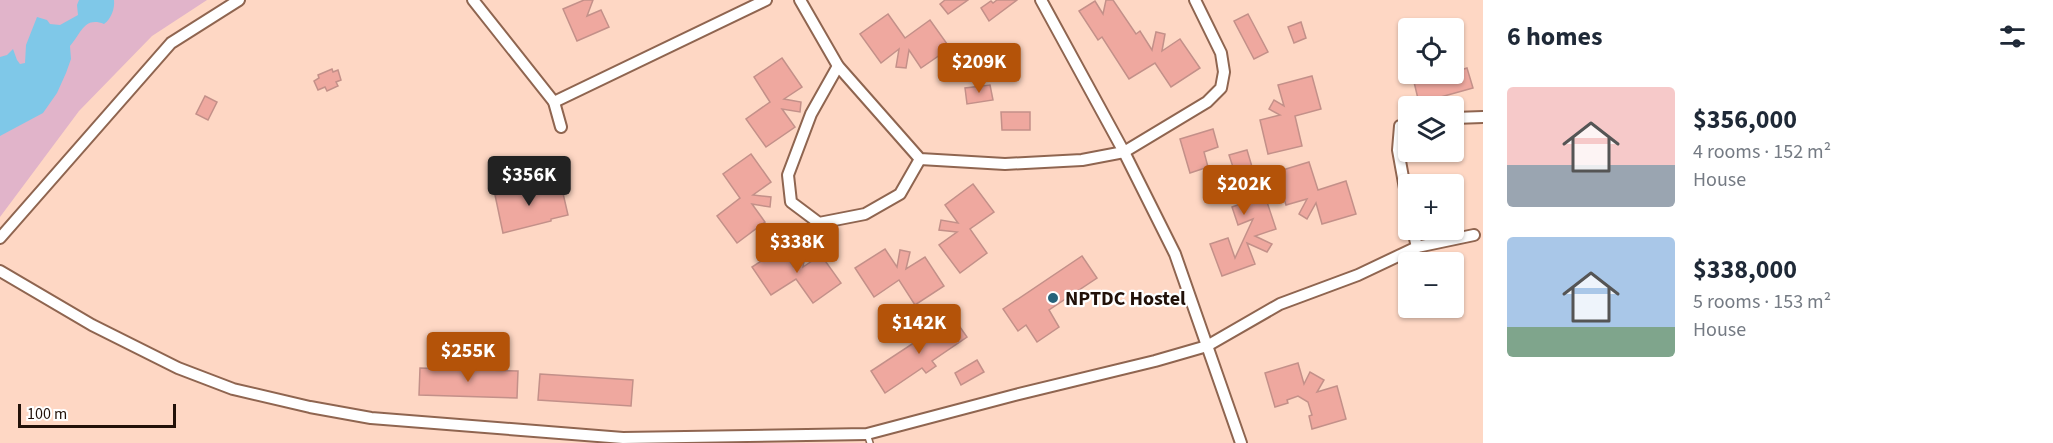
<!DOCTYPE html>
<meta charset="utf-8">
<style>
:root{--surface:#fff;--page:#f2f2f3;--text:#1f2937;--muted:#747a83;--accent:#b45309}
body{margin:0;font-family:"Source Sans 3",sans-serif;background:var(--page);color:var(--text);height:100vh;display:flex;flex-direction:column;font-size:22px;white-space:nowrap}
*{box-sizing:border-box;margin:0}
p{font-size:20px;color:var(--muted)}
.icon{flex:none;width:33px;height:33px;fill:none;stroke:currentColor;stroke-width:2;stroke-linecap:round;stroke-linejoin:round}
.map{position:relative;flex:1;overflow:hidden}
.side{display:flex;flex-direction:column;background:var(--surface);width:570px}
.side>*{flex:none}
.fabs{position:absolute;left:1398px;top:18px;display:grid;gap:12px}
.fabs a{display:grid;place-items:center;width:66px;height:66px;border-radius:6px;background:var(--surface);box-shadow:0 2px 4px #0004;font-size:30px}
.scale{position:absolute;left:18px;bottom:15px;width:158px;box-sizing:border-box;padding-left:6px;border:3px solid #221109;border-top:0;font-size:16px;line-height:21px;white-space:nowrap;color:#221109;-webkit-text-stroke:4px #fff;paint-order:stroke}
.price{position:absolute;translate:-50% -51px;padding:0 14px;border-radius:6px;background:var(--accent);color:#fff;font-size:20px;line-height:39px;filter:drop-shadow(0 2px 3px #0008)}
.price::after{content:'';position:absolute;left:50%;top:36px;width:18px;height:14px;margin-left:-9px;background:inherit;clip-path:polygon(0 0,100% 0,50% 100%)}
.price.current{background:#222;color:#fff}
ul{padding:0;list-style:none}
li{display:flex;align-items:center;gap:18px;height:150px;padding:0 24px}
li span{display:grid;place-items:center;flex:none;width:168px;height:120px;border-radius:6px;color:#555}
li>.icon{margin-inline-start:auto}
span .icon{width:72px;height:72px;fill:#fffc;stroke-width:1}
li b{font-size:26px}
h2{display:flex;justify-content:space-between;align-items:center;height:72px;padding:0 24px;font-size:26px}
main{display:flex;flex:1;min-height:0}
.map>svg:first-child{display:block}
.green{fill:#e1b4ca}
.water{fill:#7fc8e8}
.building{fill:#efa89f;stroke:#c39089;stroke-width:1.5}
.lines{fill:none;stroke-linecap:round;stroke-linejoin:round}
.lane-casing{stroke:#8f6550;stroke-width:8}
.street-casing{stroke:#8f6550;stroke-width:14}
.lane{stroke:#fff;stroke-width:5}
.street{stroke:#fff;stroke-width:10}
.poi-dot{fill:#26627a;stroke:#fff;stroke-width:2}
.labels{text-anchor:middle;stroke-width:4.5;stroke-linejoin:round;paint-order:stroke}
.poi-label{font-size:20px;font-weight:bold;fill:#221109;stroke:#fff;text-anchor:start}
</style>
<main>
<div class="map">
<svg width="1483" height="443" viewBox="0 0 1483 443">
<rect width="100%" height="100%" fill="#fed7c4"/>
<polygon class="green" points="0,0 207,0 152,36 79,111 0,217"/>
<path class="water" d="M79,0H114C115,9 111,19 104,24C84,16 81,34 70,46L71,59L66,73L57,93L43,113L0,136V57L7,55L13,49L17,60L20,64L25,63L26,45L37,17L47,20L50,24L60,25L78,15L77,5Z"/>
<g class="building">
<polygon points="584,0 593,0 587,16 601,10 609,27 577,41 563,9"/>
<polygon points="945,0 968,0 948,14 940,4"/>
<polygon points="997,0 1017,0 989,21 981,8 991,1 993,3"/>
<polygon points="1106,0 1113,0 1136,34 1140,31 1152,50 1156,32 1165,34 1162,51 1180,39 1200,68 1171,87 1155,63 1129,79 1102,37 1098,40 1079,11 1095,1 1103,14"/>
<polygon points="888,14 905,38 930,20 950,48 921,68 909,50 906,68 896,67 899,49 881,63 860,34"/>
<polygon points="1248,14 1268,52 1254,59 1234,21"/>
<polygon points="1301,22 1306,38 1294,43 1288,27"/>
<polygon points="782,58 802,87 784,99 801,102 800,112 782,109 795,127 766,147 746,119 770,102 754,77"/>
<polygon points="1467,68 1473,88 1419,103 1414,82 1454,74 1454,72"/>
<polygon points="332,69 333,72 338,70 341,80 336,82 338,86 327,91 325,87 318,90 314,81 319,78 318,75"/>
<polygon points="1312,76 1321,109 1295,116 1302,146 1268,154 1260,120 1280,115 1269,109 1274,100 1284,106 1278,85"/>
<polygon points="990,85 993,100 967,104 965,88"/>
<polygon points="205,96 217,102 208,120 196,114"/>
<polygon points="1001,112 1030,112 1030,130 1002,130"/>
<polygon points="1213,129 1218,147 1204,152 1208,167 1190,173 1180,139"/>
<polygon points="1247,150 1261,197 1265,196 1276,229 1255,236 1272,244 1267,252 1247,243 1255,264 1222,276 1210,244 1228,238 1235,258 1253,219 1238,225 1232,207 1246,202 1242,187 1223,193 1218,175 1234,170 1229,155"/>
<polygon points="751,154 771,182 753,195 771,197 770,207 752,204 765,222 737,243 717,216 740,198 723,174"/>
<polygon points="1309,162 1318,190 1346,181 1356,214 1322,224 1316,203 1307,219 1299,214 1307,199 1286,205 1276,172"/>
<polygon points="540,183 543,194 562,189 568,215 551,219 551,221 503,233 495,195"/>
<polygon points="973,184 994,212 970,229 987,253 960,273 939,245 957,232 939,230 941,220 958,223 945,205"/>
<polygon points="781,248 793,266 797,248 806,250 803,267 821,255 841,283 813,303 796,279 771,295 752,267"/>
<polygon points="885,249 897,267 900,250 910,252 906,269 925,257 944,286 915,305 899,280 874,297 855,268"/>
<polygon points="1082,256 1097,278 1049,310 1059,327 1037,342 1026,325 1018,331 1003,309"/>
<polygon points="953,317 967,337 932,361 936,366 926,373 922,368 885,393 871,371"/>
<polygon points="977,360 984,372 961,385 955,373"/>
<polygon points="1298,363 1304,384 1310,372 1324,380 1317,392 1337,386 1346,419 1312,429 1309,416 1312,415 1308,402 1298,396 1287,400 1288,403 1275,407 1265,373"/>
<polygon points="420,368 518,371 517,398 419,395"/>
<polygon points="540,374 633,380 631,406 538,400"/>
</g>
<g class="lines">
<g class="lane-casing">
<polyline id="lane" points="867,434 870,443"/>
</g>
<g class="street-casing">
<g id="street">
<polyline points="473,0 554,102 561,127"/>
<polyline points="800,0 838,66 920,159 1005,164 1082,160 1124,152 1207,102 1221,88 1224,72 1221,53 1195,0"/>
<polyline points="1041,0 1124,152 1175,254 1241,443"/>
<polyline points="838,66 811,114 788,175 791,202 819,223 865,214 900,194 920,159"/>
<polyline points="554,102 766,0"/>
<polyline points="1454,118 1483,117"/>
<polyline points="1408,124 1400,126 1398,150 1408,205"/>
<polyline points="1413,230 1417,247"/>
<polyline points="0,238 171,43 239,0"/>
<polyline points="0,271 92,325 178,368 233,389 310,407 371,418 623,438 867,434 1015,395 1155,361 1207,346 1280,304 1358,275 1417,247 1474,235"/>
</g>
</g>
<use href="#lane" class="lane"/>
<use href="#street" class="street"/>
</g>
<circle class="poi-dot" cx="1053" cy="298" r="6"/>
<g class="labels">
<g class="poi-label">
<text x="1065" y="305">NPTDC Hostel</text>
</g>
</g>
</svg>
<div class="fabs">
<a><svg class="icon" aria-label="locate" viewBox="0 0 24 24"><circle cx="12" cy="12" r="6"/><path d="M12 2v4M12 18v4M2 12h4M18 12h4"/></svg></a>
<a><svg class="icon" aria-label="layers" viewBox="0 0 24 24"><path d="M12 4l9 5-9 5-9-5zM3 14l9 5 9-5"/></svg></a>
<a>+</a>
<a>−</a>
</div>
<div class="scale">100 m</div>
<b class="price" style="left:979px;top:94px">$209K</b>
<b class="price current" style="left:529px;top:207px">$356K</b>
<b class="price" style="left:1244px;top:216px">$202K</b>
<b class="price" style="left:797px;top:274px">$338K</b>
<b class="price" style="left:919px;top:355px">$142K</b>
<b class="price" style="left:468px;top:383px">$255K</b>
</div>
<section class="side">
<h2>6 homes<svg class="icon" aria-label="filters" viewBox="0 0 24 24"><path d="M4 7h16M4 17h16"/><circle cx="9" cy="7" r="2"/><circle cx="15" cy="17" r="2"/></svg></h2>
<ul>
<li><span style="background:linear-gradient(#f6c9c9 65%,#9aa5b1 0)"><svg class="icon" aria-label="home" viewBox="0 0 24 24"><path d="M3 11l9-7 9 7M6 9v11h12V9"/></svg></span><div><b>$356,000</b><p>4 rooms · 152 m²</p><p>House</p></div></li>
<li><span style="background:linear-gradient(#a9c7e8 75%,#7fa58c 0)"><svg class="icon" aria-label="home" viewBox="0 0 24 24"><path d="M3 11l9-7 9 7M6 9v11h12V9"/></svg></span><div><b>$338,000</b><p>5 rooms · 153 m²</p><p>House</p></div></li>
</ul>
</section>
</main>
